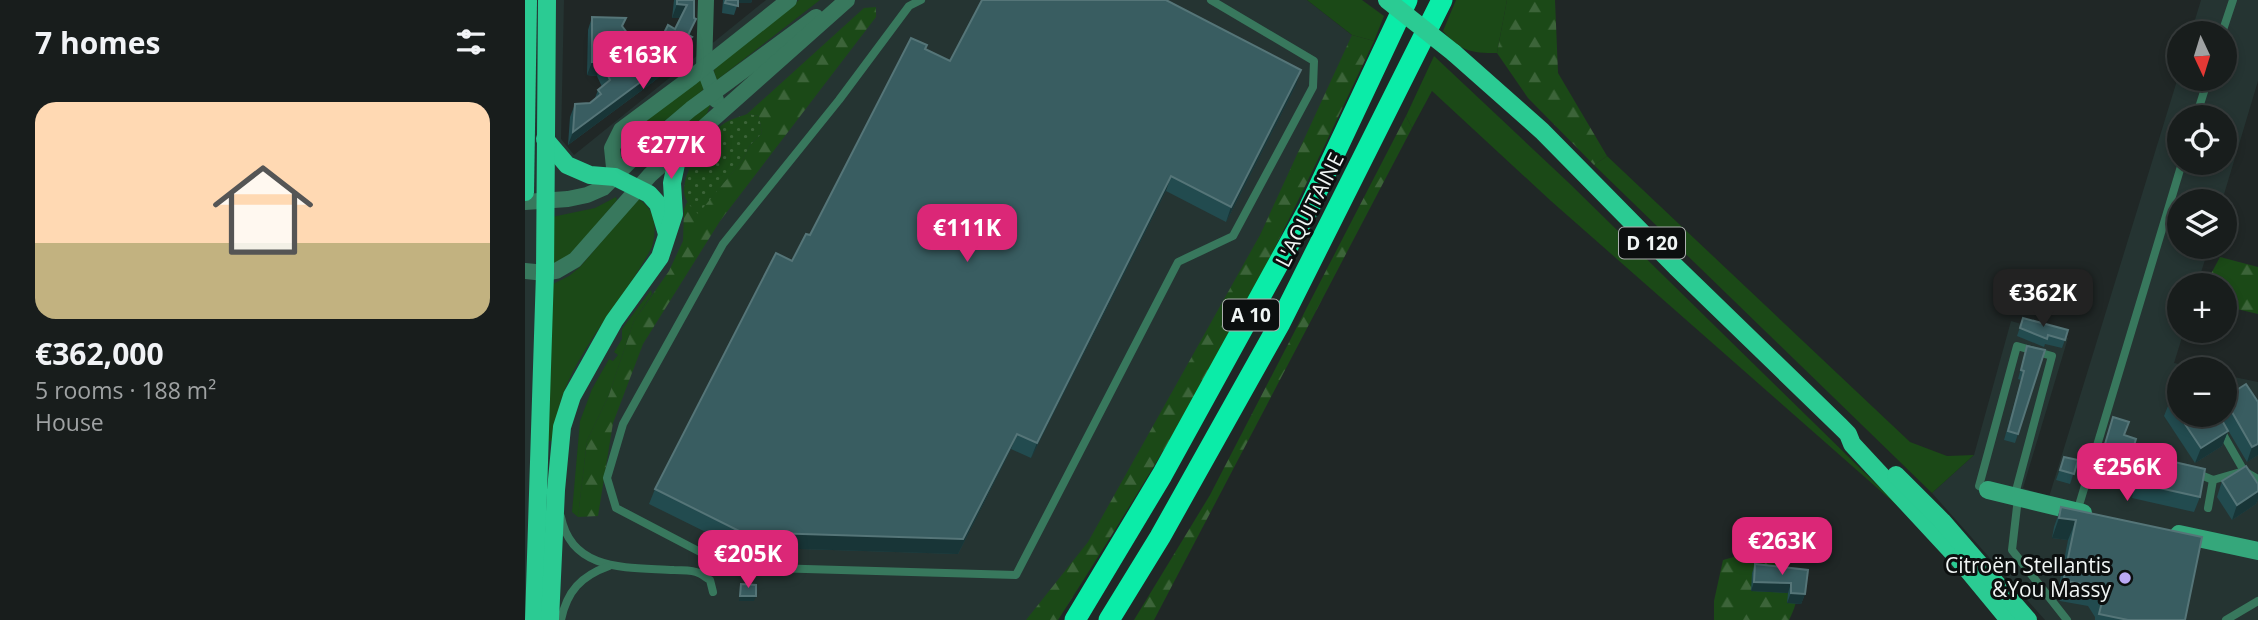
<!DOCTYPE html>
<meta charset="utf-8">
<style>
:root{--surface:#181d1c;--page:#252a29;--text:#f1f3f6;--muted:#9fa2a3;--line:#363b3b;--accent:#db2777}
body{margin:0;font-family:"Open Sans",sans-serif;background:var(--page);color:var(--text);height:100vh;display:flex;flex-direction:column;font-size:26px;white-space:nowrap}
*{box-sizing:border-box;margin:0}
p{font-size:23px;color:var(--muted)}
.icon{flex:none;width:38px;height:38px;fill:none;stroke:currentColor;stroke-width:2;stroke-linecap:round;stroke-linejoin:round}
.map{position:relative;flex:1;overflow:hidden}
.panel{display:flex;flex-direction:column;background:var(--surface);width:525px}
.panel>*{flex:none}
.needle{width:46px;rotate:176deg}
.buttons{position:absolute;left:1642px;top:21px;display:grid;gap:14px}
.buttons a{display:grid;place-items:center;width:70px;height:70px;border-radius:50%;background:var(--surface);box-shadow:0 4px 10px #0003,0 0 0 2px var(--line);font-size:35px}
.price{position:absolute;translate:-50% -60px;padding:0 16px;border-radius:14px;background:var(--accent);color:#fff;font-size:23px;line-height:46px;filter:drop-shadow(0 2px 4px #0008)}
.price::after{content:'';position:absolute;left:50%;top:42px;width:21px;height:16px;margin-left:-10px;background:inherit;clip-path:polygon(0 0,100% 0,50% 100%)}
.price.active{background:#222;color:#fff}
ul{padding:0;list-style:none}
li{display:grid;align-content:center;gap:14px;height:371px;padding:0 35px}
li+li{border-top:2px solid var(--line)}
li span{display:grid;place-items:center;height:217px;border-radius:21px;color:#555}
li>.icon{margin-inline-start:auto}
span .icon{width:126px;height:126px;fill:#fffc;stroke-width:1}
li b{font-size:30px}
h2{display:flex;justify-content:space-between;align-items:center;height:84px;padding:0 35px;font-size:30px}
main{display:flex;flex:1;min-height:0}
.map>svg:first-child{display:block}
.built{fill:#253432;fill-rule:evenodd}
.green{fill:#1b4917}
.forest{fill:url(#forest-firs)}
.park{fill:url(#park-dots)}
.lines{fill:none;stroke-linecap:round;stroke-linejoin:round}
.lane{stroke:#38785d;stroke-width:8}
.street{stroke:#38785d;stroke-width:16}
.secondary{stroke:#35a77b;stroke-width:18}
.primary{stroke:#2bcb93;stroke-width:18}
.highway{stroke:#0beca8;stroke-width:21}
.primary-bridge{stroke:#2bcb93;stroke-width:18}
.wall{fill:#224b4f}
.shaded-wall{fill:#183537}
.building{fill:#395d61;stroke:#557578;stroke-width:2}
.poi-dot{fill:#bbaaf6;stroke:#0c0f0f;stroke-width:2.5}
.labels{text-anchor:middle;stroke-width:6;stroke-linejoin:round;paint-order:stroke}
.shield{fill:#0c0f0f;stroke:#acb0af;stroke-width:2}
.shield-label{font-size:19px;font-weight:bold;fill:#f0f5f4}
.street-label{font-size:21px;fill:#f0f5f4;stroke:#0c0f0f}
.poi-label{font-size:21px;fill:#f0f5f4;stroke:#0c0f0f;text-anchor:end}
</style>
<main>
<section class="panel">
<h2>7 homes<svg class="icon" aria-label="filters" viewBox="0 0 24 24"><path d="M4 7h16M4 17h16"/><circle cx="9" cy="7" r="2"/><circle cx="15" cy="17" r="2"/></svg></h2>
<ul>
<li><span style="background:linear-gradient(#ffd9b3 65%,#c2b280 0)"><svg class="icon" aria-label="home" viewBox="0 0 24 24"><path d="M3 11l9-7 9 7M6 9v11h12V9"/></svg></span><div><b>€362,000</b><p>5 rooms · 188 m²</p><p>House</p></div></li>
</ul>
</section>
<div class="map">
<svg width="1733" height="620" viewBox="0 0 1733 620">
<defs>
<pattern id="forest-firs" width="22" height="20" patternUnits="userSpaceOnUse" patternTransform="scale(1.75)"><rect width="22" height="20" fill="#1b4917"/><path d="M5 1l3.5 6h-7zM16 11l3.5 6h-7z" fill="#3c6439"/></pattern>
<pattern id="park-dots" width="8" height="8" patternUnits="userSpaceOnUse" patternTransform="scale(1.75)"><rect width="8" height="8" fill="#1b4917"/><path d="M2 2h.1M6 6h.1" fill="none" stroke="#3c6439" stroke-width="1.8" stroke-linecap="round"/></pattern>
</defs>
<rect width="100%" height="100%" fill="#202726"/>
<g class="built">
<polygon points="0,0 39,0 36,139 49,155 241,0 782,0 837,43 805,91 659,393 514,620 0,620"/>
<path d="M1676,0H1733V81L1697,201H1654V247H1684L1672,285H1654V331H1659L1649,363L1675,369H1654V415H1699V375L1733,382V620H1520L1407,493L1449,455L1486,321L1543,338L1498,488L1524,497L1654,74V79H1699V33H1666ZM1654,117H1699V163H1654Z"/>
</g>
<g class="green">
<polygon points="274,0 295,0 192,80 189,72 190,66"/>
<polygon points="782,0 837,0 859,16 849,41 827,35"/>
<path d="M931,0H982L972,53C945,53 935,51 918,31Z"/>
<polygon points="909,56 1044,183 1384,516 1026,201 907,91 887,128 881,116"/>
<polygon points="172,80 178,81 178,90 111,144 93,143 96,136"/>
<path d="M186,102C180,131 143,151 122,167L117,161L152,133L164,116Z"/>
<polygon points="1082,156 1385,442 1422,456 1449,455 1407,493 1069,165"/>
<polygon points="91,197 92,200 48,252 29,266 27,217 70,208"/>
<path d="M113,199C131,209 132,229 127,247C101,296 61,338 40,389C33,406 30,423 28,441H22L28,284L44,276L55,267Z"/>
<polygon points="126,290 127,294 109,321 84,395 62,441 53,517 47,512 55,421 67,389 84,359 88,361 93,355 89,352 97,339 97,329"/>
</g>
<g class="forest">
<polygon points="982,0 1030,0 1033,73 1082,156 1069,165 1003,98 972,53"/>
<polygon points="351,7 351,17 195,221 118,344 88,423 73,516 53,517 62,441 84,395 109,321 144,271 158,241 159,209 162,202 173,213 217,161 225,145 237,133 234,116 222,114 339,8"/>
<path d="M827,35L849,41C796,153 744,266 683,374C635,458 585,539 533,620H501L563,542L735,235Z"/>
<polygon points="881,116 887,128 629,620 609,620 685,495"/>
<polygon points="1695,257 1733,267 1733,314 1699,306 1699,285 1680,285"/>
<path d="M1254,554C1272,580 1279,590 1264,620H1189V601L1198,560L1216,555Z"/>
</g>
<path class="park" d="M222,114L234,116L237,133L225,145L217,161L173,214C170,210 164,206 162,201C150,180 181,138 197,125C203,120 214,117 222,114Z"/>
<g class="lines">
<g class="lane">
<polyline points="396,0 384,6 314,100 198,244 98,424 82,478 91,508 200,565 209,567 491,575 653,262 708,236 788,87 789,61 686,0"/>
<polyline points="1697,33 1708,0"/>
<polyline points="1671,117 1683,79"/>
<polyline points="1687,415 1719,471"/>
<polyline points="1671,473 1688,480 1719,471 1733,479"/>
<polyline points="1463,490 1454,486 1492,346 1527,356 1489,498"/>
<polyline points="1493,498 1487,550 1542,620"/>
<polyline points="1683,508 1688,480"/>
<polyline points="1552,512 1657,163"/>
<path d="M36,517C47,573 105,567 149,570C156,570 165,570 171,572C176,573 181,578 185,580L188,592"/>
<path d="M36,620C42,591 56,576 84,566"/>
<polyline points="1701,620 1733,601"/>
</g>
<g class="street">
<polyline points="181,0 179,68 191,100"/>
<polyline points="90,177 87,148 96,130 167,77 264,0"/>
<polyline points="0,202 43,199 62,195 78,188 106,160 166,109 291,17"/>
<polyline points="0,271 20,273 31,271 50,260 125,175 322,0"/>
</g>
<g class="secondary">
<polyline points="1463,490 1558,513"/>
<polyline points="1654,534 1733,551"/>
</g>
<g class="primary">
<polyline points="929,53 1017,131 1151,267 1315,426 1323,434 1327,444 1432,557 1484,620"/>
<polyline points="20,139 42,165 65,175 90,177 124,194 133,204 142,234"/>
<polyline points="0,192 3,0"/>
<polyline points="1371,475 1417,521 1503,620"/>
<polyline points="9,620 20,273 22,0"/>
<polyline points="25,620 31,490 37,427 47,396 89,321 135,257 149,214 147,183 154,150"/>
</g>
<g class="highway">
<polyline points="550,620 637,475 784,208 882,0"/>
<polyline points="584,620 635,537 755,323 917,0"/>
</g>
<polyline class="primary-bridge" points="862,0 929,53"/>
</g>
<g class="wall">
<polygon points="149,0 169,0 165,36 167,37 162,50 144,65 142,70 128,82 43,145 45,117 50,104 65,103 70,98 73,90 77,87 72,76 62,75 63,30 67,17 98,27 118,54 150,29 156,18 147,18"/>
<polygon points="198,0 227,0 226,3 213,3 209,15 197,13"/>
<polygon points="400,49 425,61 771,85 701,222 641,191 506,458 486,449 433,554 211,547 124,504 130,489 267,261 285,235"/>
<polygon points="1498,318 1540,340 1537,348 1520,344 1519,347 1492,336"/>
<polygon points="1502,346 1493,434 1490,443 1479,440 1496,380 1493,379"/>
<polygon points="1699,397 1733,402 1733,455 1722,462 1694,415 1699,415"/>
<polygon points="1645,401 1703,431 1697,446 1670,463 1639,416"/>
<polygon points="1588,417 1599,435 1611,439 1603,462 1576,454"/>
<polygon points="1539,457 1553,460 1545,484 1531,480"/>
<polygon points="1618,459 1675,497 1669,512 1607,498 1612,474"/>
<polygon points="1697,481 1733,484 1733,499 1731,504 1707,520 1692,497"/>
<polygon points="1536,507 1660,620 1570,620 1570,617 1563,606 1535,601 1532,596 1543,540 1527,538 1529,527"/>
<polygon points="1230,564 1283,570 1280,594 1276,604 1262,603 1263,593 1226,591 1227,573"/>
</g>
<g class="shaded-wall">
<polygon points="211,0 227,0 226,3 210,3"/>
<polygon points="152,4 162,5 157,18 147,18"/>
<polygon points="171,19 162,41 167,37 162,50 144,65 142,70 128,82 43,145 48,132 145,55"/>
<polygon points="67,62 77,62 72,76 62,75"/>
<polygon points="776,70 771,85 701,222 706,207"/>
<polygon points="646,176 641,191 506,458 512,443"/>
<polygon points="1703,431 1697,446 1670,463 1676,448"/>
<polygon points="492,434 486,449 433,554 211,547 216,532"/>
<polygon points="1733,444 1733,455 1722,462 1727,447"/>
<polygon points="1733,491 1733,499 1731,504 1707,520 1712,505"/>
<polygon points="1534,518 1551,520 1543,540 1527,538"/>
<polygon points="1229,582 1266,583 1263,593 1226,591"/>
<polygon points="1266,593 1280,594 1276,604 1262,603"/>
<polygon points="215,596 231,596 229,601 214,601"/>
</g>
<g class="building">
<polygon points="152,0 169,0 169,18 171,19 163,35 167,37 145,55 147,57 133,69 48,132 50,104 65,103 76,94 73,90 85,80 77,62 67,62 67,17 101,18 97,26 118,54 135,41 143,25 150,29 162,5 152,4"/>
<polygon points="201,0 213,0 213,6 200,3"/>
<polygon points="457,0 641,0 776,70 706,207 646,176 512,443 492,434 438,539 216,532 130,489 251,253 267,261 281,234 285,235 386,38 402,45 400,49 425,61"/>
<polygon points="1498,318 1543,330 1540,340 1523,335 1522,339 1495,328"/>
<polygon points="1502,346 1520,350 1493,434 1483,431 1499,371 1496,370"/>
<polygon points="1721,384 1733,402 1733,444 1727,447 1699,398"/>
<polygon points="1654,395 1654,415 1645,401"/>
<polygon points="1654,415 1694,415 1703,431 1676,448"/>
<polygon points="1588,417 1604,422 1599,435 1611,439 1607,452 1580,444"/>
<polygon points="1623,456 1680,469 1675,497 1612,483 1618,459"/>
<polygon points="1539,457 1553,460 1549,474 1535,470"/>
<polygon points="1721,466 1733,484 1733,491 1712,505 1697,481"/>
<polygon points="1536,507 1677,537 1660,620 1603,620 1574,614 1578,598 1570,587 1542,581 1539,577 1551,520 1534,518"/>
<polygon points="1230,564 1283,570 1280,594 1266,593 1266,583 1229,582"/>
<polygon points="216,584 231,585 231,596 215,596"/>
</g>
<circle class="poi-dot" cx="1600" cy="578" r="7"/>
<g class="labels">
<g class="shield">
<rect x="1094" y="227.5" width="66" height="31" rx="5"/>
<rect x="698" y="299.5" width="56" height="31" rx="5"/>
</g>
<g class="shield-label">
<text x="1127" y="250">D 120</text>
<text x="726" y="322">A 10</text>
</g>
<g class="street-label">
<text transform="translate(785 210) rotate(-63)" y="7">L'AQUITAINE</text>
</g>
<g class="poi-label">
<text x="1586" y="573">Citroën Stellantis<tspan x="1586" dy="24">&amp;You Massy</tspan></text>
</g>
</g>
</svg>
<div class="buttons">
<a><svg class="needle" viewBox="-14 -14 28 28"><path d="M0-13l5 13h-10z" fill="#e53935"/><path d="M0 13l5-13h-10z" fill="#9fa2a3"/></svg></a>
<a><svg class="icon" aria-label="locate" viewBox="0 0 24 24"><circle cx="12" cy="12" r="6"/><path d="M12 2v4M12 18v4M2 12h4M18 12h4"/></svg></a>
<a><svg class="icon" aria-label="layers" viewBox="0 0 24 24"><path d="M12 4l9 5-9 5-9-5zM3 14l9 5 9-5"/></svg></a>
<a>+</a>
<a>−</a>
</div>
<b class="price" style="left:118px;top:91px">€163K</b>
<b class="price" style="left:146px;top:181px">€277K</b>
<b class="price" style="left:442px;top:264px">€111K</b>
<b class="price active" style="left:1518px;top:329px">€362K</b>
<b class="price" style="left:1602px;top:503px">€256K</b>
<b class="price" style="left:1257px;top:577px">€263K</b>
<b class="price" style="left:223px;top:590px">€205K</b>
</div>
</main>
